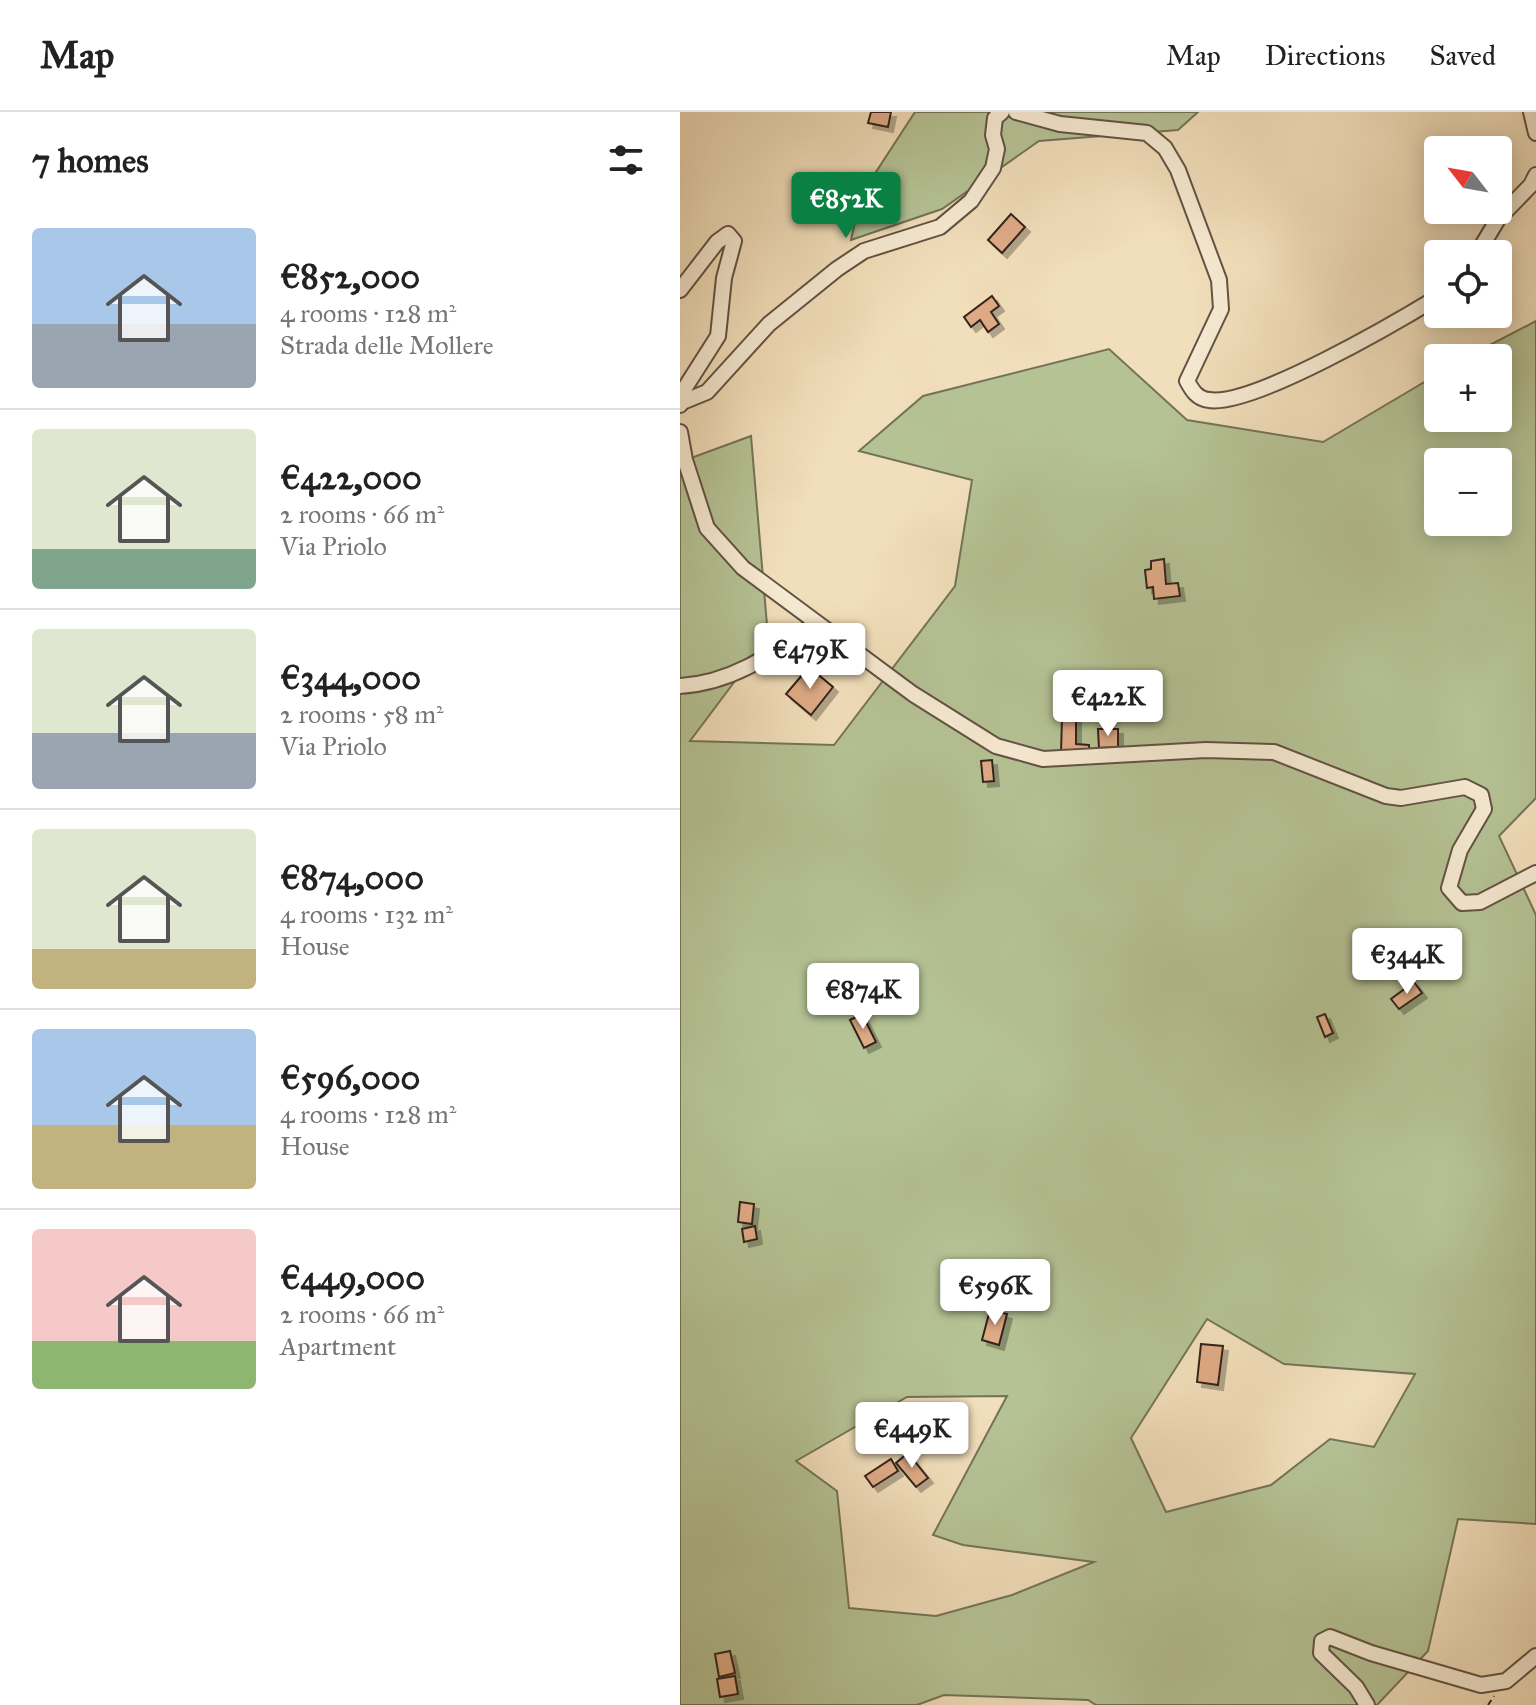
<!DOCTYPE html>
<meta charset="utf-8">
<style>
:root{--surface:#fff;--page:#f2f2f2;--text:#222;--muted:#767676;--line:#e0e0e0;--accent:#0b8043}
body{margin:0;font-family:"IM FELL Great Primer",serif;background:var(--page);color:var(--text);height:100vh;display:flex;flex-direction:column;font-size:30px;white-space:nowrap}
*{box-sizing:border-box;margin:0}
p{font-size:26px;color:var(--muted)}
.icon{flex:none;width:44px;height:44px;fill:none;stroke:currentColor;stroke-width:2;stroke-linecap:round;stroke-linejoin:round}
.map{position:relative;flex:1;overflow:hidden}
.side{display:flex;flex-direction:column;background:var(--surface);width:680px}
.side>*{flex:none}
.needle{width:52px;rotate:301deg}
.buttons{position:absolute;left:744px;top:24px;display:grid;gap:16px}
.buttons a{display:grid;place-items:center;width:88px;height:88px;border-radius:8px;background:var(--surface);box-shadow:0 4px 20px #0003;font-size:40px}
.price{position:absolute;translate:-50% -68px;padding:0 18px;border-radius:8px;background:#fff;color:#222;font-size:26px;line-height:52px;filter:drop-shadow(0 2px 4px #0008)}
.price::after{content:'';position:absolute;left:50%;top:48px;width:24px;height:18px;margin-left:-12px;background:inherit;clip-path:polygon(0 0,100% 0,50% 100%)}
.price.on{background:var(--accent);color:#fff}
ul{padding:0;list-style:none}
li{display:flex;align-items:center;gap:24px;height:200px;padding:0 32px}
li+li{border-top:2px solid var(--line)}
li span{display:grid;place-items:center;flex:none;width:224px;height:160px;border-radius:8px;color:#555}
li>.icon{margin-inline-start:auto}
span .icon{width:96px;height:96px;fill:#fffc;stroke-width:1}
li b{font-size:34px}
h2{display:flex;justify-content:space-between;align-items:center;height:96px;padding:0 32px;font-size:34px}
header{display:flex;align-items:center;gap:48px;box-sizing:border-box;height:112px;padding:0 40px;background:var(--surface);border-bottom:2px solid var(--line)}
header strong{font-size:38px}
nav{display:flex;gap:44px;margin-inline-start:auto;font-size:28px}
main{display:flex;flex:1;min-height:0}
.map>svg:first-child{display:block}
.green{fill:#b5c294;stroke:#747358;stroke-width:2;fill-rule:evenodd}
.building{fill:#dfab86;stroke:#34241b;stroke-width:2;filter:url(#shadow)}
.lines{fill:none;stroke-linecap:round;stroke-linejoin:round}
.street-casing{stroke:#635243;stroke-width:18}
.path{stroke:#34241b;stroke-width:2;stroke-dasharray:6 4;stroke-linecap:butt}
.street{stroke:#f6ead2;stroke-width:14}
</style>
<header>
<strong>Map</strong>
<nav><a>Map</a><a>Directions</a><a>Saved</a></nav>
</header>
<main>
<section class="side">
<h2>7 homes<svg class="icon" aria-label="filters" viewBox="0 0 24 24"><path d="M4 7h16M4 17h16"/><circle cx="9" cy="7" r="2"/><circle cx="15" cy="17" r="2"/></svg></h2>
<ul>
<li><span style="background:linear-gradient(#a9c7e8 60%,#9aa5b1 0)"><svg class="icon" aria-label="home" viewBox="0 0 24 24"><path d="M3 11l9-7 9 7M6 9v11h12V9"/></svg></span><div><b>€852,000</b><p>4 rooms · 128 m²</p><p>Strada delle Mollere</p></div></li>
<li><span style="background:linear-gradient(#dfe7d0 75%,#7fa58c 0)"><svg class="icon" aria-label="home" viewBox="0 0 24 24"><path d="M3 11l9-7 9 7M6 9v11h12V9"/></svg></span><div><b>€422,000</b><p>2 rooms · 66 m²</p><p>Via Priolo</p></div></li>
<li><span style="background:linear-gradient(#dfe7d0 65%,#9aa5b1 0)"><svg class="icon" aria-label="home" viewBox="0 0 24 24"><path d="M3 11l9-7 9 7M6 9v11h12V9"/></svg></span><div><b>€344,000</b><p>2 rooms · 58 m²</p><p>Via Priolo</p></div></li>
<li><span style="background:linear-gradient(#dfe7d0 75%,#c2b280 0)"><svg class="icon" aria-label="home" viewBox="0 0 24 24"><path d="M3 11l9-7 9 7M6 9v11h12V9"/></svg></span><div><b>€874,000</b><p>4 rooms · 132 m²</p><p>House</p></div></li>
<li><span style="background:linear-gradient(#a9c7e8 60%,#c2b280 0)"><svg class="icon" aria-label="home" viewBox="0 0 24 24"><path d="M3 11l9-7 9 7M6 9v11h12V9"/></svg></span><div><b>€596,000</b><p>4 rooms · 128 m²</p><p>House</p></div></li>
<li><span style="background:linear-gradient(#f6c9c9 70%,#8fb573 0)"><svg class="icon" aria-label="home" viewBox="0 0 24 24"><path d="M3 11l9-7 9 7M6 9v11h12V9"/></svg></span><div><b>€449,000</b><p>2 rooms · 66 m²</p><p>Apartment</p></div></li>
</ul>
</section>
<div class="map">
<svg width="856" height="1593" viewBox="0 0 856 1593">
<defs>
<filter id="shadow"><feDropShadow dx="5" dy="5" stdDeviation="0" flood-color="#0004"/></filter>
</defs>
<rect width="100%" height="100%" fill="#f1deba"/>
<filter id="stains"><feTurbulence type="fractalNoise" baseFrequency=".0025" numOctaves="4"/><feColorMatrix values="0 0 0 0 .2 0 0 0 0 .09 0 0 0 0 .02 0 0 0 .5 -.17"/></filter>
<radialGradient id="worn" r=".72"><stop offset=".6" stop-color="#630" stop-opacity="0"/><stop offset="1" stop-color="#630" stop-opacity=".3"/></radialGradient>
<g class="green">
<polygon points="235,0 518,0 498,18 359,29 262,97 171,128 181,83"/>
<path d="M856,209V686L819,724L856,803V1412L778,1407L748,1539L697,1593H416L408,1588L264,1583L237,1593H0V350L71,324L88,525L10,629L154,633L275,474L292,368L179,339L243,284L429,237L507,308L643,330L758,262V306H818V246H785ZM758,350H818V410H758ZM527,1207L604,1252L735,1262L694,1335L650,1327L591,1373L486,1400L451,1326ZM327,1284L253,1423L283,1433L414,1450L332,1483L256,1504L169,1496L157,1379L116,1349L227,1285Z"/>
</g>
<g class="building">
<polygon points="191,0 211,0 208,15 188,11"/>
<polygon points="331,102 345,115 322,141 308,128"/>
<polygon points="312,184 319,194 311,200 319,212 308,220 300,208 291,215 284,205"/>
<polygon points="484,447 486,472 498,471 500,484 474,487 473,475 467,476 465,458 471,457 471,449"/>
<polygon points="129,555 153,575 131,603 106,582"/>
<polygon points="382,606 396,606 396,632 409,633 409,641 381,641"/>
<polygon points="418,617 438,617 438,635 419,636"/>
<polygon points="312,648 314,669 303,670 301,649"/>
<polygon points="734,870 742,881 719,897 711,887"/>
<polygon points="182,902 196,930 184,936 170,908"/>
<polygon points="645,902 653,921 645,925 637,905"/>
<polygon points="60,1090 74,1092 72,1112 58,1110"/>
<polygon points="75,1114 77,1127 64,1130 62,1117"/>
<polygon points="310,1198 327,1202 319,1233 302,1228"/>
<polygon points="521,1232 543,1234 538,1273 517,1270"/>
<polygon points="228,1341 248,1366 236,1375 216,1351"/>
<polygon points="211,1347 218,1359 193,1375 185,1364"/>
<polygon points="50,1539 55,1561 39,1565 35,1542"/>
<polygon points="55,1564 58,1582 40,1585 37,1567"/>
</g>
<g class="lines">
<g class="street-casing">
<g id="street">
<path d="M336,0L380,12L467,21L485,36L498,58L539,168L541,197L507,269C512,278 517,287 529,288C572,295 717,210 758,185"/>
<polyline points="851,0 856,21"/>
<polyline points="797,142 818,107 851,73 856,63"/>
<polyline points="0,178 37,130 48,122 54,129 44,166 38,224 3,279 0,293"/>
<polyline points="0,291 27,280 89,212 157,157 184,139 260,115 291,89 313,56 317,37 313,23 315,6 322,0"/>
<polyline points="0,320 5,348 27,416 63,456 233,582 316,634 363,647 526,638 594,640 706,684 721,686 785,675 801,683 804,697 780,738 769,776 782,791 800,790 856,761"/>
<path d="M0,574C54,571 93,541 135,512"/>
<polyline points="687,1593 676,1575 641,1541 642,1529 650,1525 691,1541 801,1573 826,1569 856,1544"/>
</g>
</g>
<polyline class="path" points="808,1593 814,1584"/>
<use href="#street" class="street"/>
</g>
<rect width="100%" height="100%" filter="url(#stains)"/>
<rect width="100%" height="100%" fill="url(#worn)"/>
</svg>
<div class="buttons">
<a><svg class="needle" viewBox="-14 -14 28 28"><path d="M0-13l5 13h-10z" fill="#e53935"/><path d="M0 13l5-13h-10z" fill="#767676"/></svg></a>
<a><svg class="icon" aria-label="locate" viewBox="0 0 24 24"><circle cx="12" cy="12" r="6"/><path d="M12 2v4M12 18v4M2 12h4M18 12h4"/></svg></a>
<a>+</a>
<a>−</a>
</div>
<b class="price on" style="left:166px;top:128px">€852K</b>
<b class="price" style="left:130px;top:579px">€479K</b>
<b class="price" style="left:428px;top:626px">€422K</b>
<b class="price" style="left:727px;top:884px">€344K</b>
<b class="price" style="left:183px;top:919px">€874K</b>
<b class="price" style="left:315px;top:1215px">€596K</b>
<b class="price" style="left:232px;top:1358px">€449K</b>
</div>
</main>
